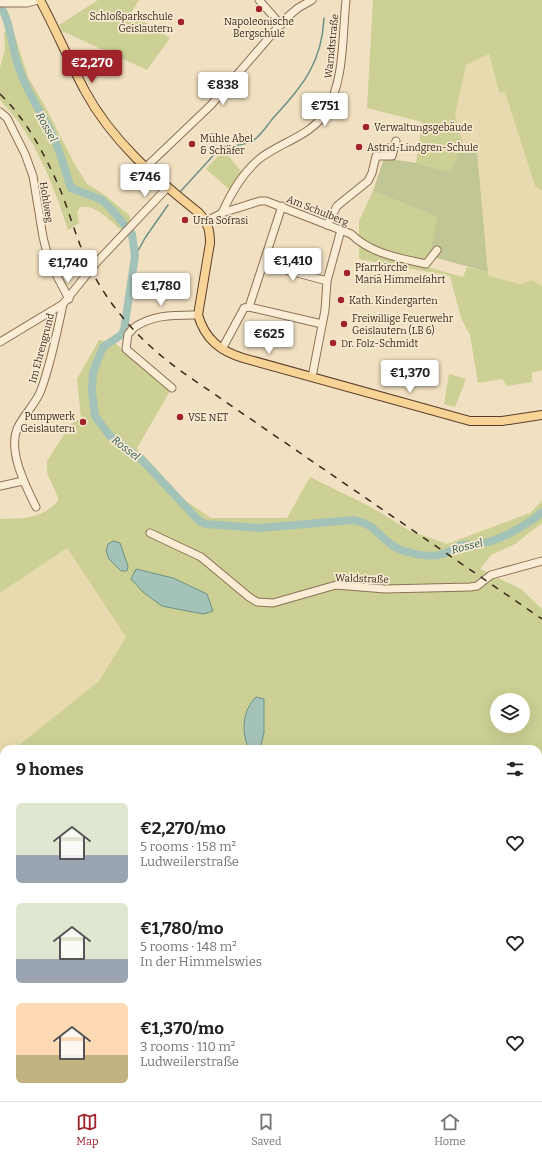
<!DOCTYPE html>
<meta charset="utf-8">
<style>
:root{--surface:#fff;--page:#f2f2f2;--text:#202124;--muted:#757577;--line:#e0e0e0;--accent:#a0222b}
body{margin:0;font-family:Bitter,serif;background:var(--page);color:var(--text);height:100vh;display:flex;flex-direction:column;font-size:15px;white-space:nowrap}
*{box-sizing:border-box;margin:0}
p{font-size:13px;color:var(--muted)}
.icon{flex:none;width:22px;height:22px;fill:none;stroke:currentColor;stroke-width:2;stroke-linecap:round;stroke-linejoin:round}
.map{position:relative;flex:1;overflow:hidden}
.sheet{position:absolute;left:0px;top:745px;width:542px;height:356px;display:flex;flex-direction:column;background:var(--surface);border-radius:12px 12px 0 0;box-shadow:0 4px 16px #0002}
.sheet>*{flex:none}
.controls{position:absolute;left:490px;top:693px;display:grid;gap:8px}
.controls a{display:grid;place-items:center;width:40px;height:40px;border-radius:50%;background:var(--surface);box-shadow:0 4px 16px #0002;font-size:20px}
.price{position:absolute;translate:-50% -34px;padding:0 9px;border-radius:4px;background:#fff;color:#222;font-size:13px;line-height:26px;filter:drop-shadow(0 1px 2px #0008)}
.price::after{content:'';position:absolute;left:50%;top:24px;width:12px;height:9px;margin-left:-6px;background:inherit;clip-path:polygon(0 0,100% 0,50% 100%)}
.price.on{background:var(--accent);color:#fff}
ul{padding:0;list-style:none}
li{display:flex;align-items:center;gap:12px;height:100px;padding:0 16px}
li span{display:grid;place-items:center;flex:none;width:112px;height:80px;border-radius:6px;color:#555}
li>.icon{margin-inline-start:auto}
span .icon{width:48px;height:48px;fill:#fffc;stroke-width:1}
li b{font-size:17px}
h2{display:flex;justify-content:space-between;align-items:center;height:48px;padding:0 16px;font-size:17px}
.dock{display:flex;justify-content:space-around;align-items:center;height:56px;border-top:1px solid var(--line);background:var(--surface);font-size:11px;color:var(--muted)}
.dock a{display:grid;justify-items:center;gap:2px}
.dock .on{color:var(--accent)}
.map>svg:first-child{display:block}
.farmland{fill:#e8daae}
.green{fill:#cdd094;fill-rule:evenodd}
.cemetery{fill:#c2c594}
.water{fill:#a4c3b8;stroke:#6a9286}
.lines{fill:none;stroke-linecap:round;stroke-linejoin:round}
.stream{stroke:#6a9286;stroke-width:1.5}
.river{stroke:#a4c3b8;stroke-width:8}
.minor-casing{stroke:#8c7057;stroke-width:9}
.major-casing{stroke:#5a3e2c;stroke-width:10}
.minor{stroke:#fbedd5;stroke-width:7}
.major{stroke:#f8d396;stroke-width:8}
.rail{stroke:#3b291c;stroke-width:1.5;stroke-dasharray:7 7;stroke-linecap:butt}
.poi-dot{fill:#a0222b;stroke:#f8ead1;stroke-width:1.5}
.labels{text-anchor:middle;stroke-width:3.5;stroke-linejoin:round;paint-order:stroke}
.poi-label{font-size:10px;fill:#3b291c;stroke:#f8ead1;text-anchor:start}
.street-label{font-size:10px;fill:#3b291c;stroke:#f8ead1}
.water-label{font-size:11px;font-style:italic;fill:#2a5c55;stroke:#f8ead1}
</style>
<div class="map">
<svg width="542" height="1101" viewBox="0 0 542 1101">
<rect width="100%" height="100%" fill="#f1e0c1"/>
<g class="farmland">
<polygon points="489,54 498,93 505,91 535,186 542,191 542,286 532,280 520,284 489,276 477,151 463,144 455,115 466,65"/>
<polygon points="67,548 126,637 99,681 14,749 4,749 4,756 0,758 0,593"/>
</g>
<g class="green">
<polygon points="98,0 139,0 131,13 170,38 147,70 62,31 59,25"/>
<polygon points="373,0 542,0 542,191 535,186 505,92 499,93 489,54 466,65 455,115 463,144 450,172 416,163 422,122 367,108"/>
<path d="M11,24L28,77L46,108L74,163L87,184L105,195L130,216V221L121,230C109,220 97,205 80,207L77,213L79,223L68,230C53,183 35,136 0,100V68L5,49L4,33Z"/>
<polygon points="224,150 243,174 230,190 206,169"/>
<polygon points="373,191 439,217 427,267 463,277 467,267 488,272 489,276 520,284 532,280 542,286 542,370 532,373 532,382 507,386 502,379 478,383 470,335 461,318 450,276 359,259 359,221"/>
<path d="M99,340L115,343L170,391L137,448L186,501L211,518H287L310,477L371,507L410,531L447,544L530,513L542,501V523L515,544L491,555L480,569L521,589L542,609V1101H0V758L4,756V1097H538V749H14L99,681L126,637L67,548L0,593V519C25,518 39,520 58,501V497L47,473V461L71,424L81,418L77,379ZM497,700H523V726H497Z"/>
<polygon points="449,374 466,379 455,407 444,404"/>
</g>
<polygon class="cemetery" points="463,144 477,151 488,272 429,256 438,217 373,191 384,158 416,163 450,172"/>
<g class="water">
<polygon points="113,541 120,543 128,566 127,571 121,571 109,559 106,551 108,544"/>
<polygon points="136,569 173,578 207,594 213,611 203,614 162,606 143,592 131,579"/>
<path d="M256,697L264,699V733L260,749H249C241,732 242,711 256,697Z"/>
</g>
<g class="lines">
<g class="stream">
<path d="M180,192L221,147C231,146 245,146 254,140C262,134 268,124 274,117C303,86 322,62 324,18"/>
<polyline points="135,256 145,238 168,205"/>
</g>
<path class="river" d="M0,5C12,25 11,49 20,71C28,94 41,112 52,134C60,151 65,170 71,188L102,200L113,211L132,234L135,256L124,330L121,335L103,347L93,372L92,392L95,416L110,436L142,460L198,520L205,524L260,528L353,520C378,524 381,542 401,550C413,554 431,558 443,554C450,552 455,546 462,545C466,544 470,546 474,545C495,543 527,526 542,512"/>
<g class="minor-casing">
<g id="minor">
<polyline points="259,0 281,25"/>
<polyline points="0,3 27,3 38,0"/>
<polyline points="0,112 7,118 25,154 33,176 43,237 49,261 69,299"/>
<polyline points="145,168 211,105 285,19 298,8 312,0"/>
<path d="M222,213C231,193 241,175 258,160C278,143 310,137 325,113C345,81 342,37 346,0"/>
<path d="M207,221L222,213L260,201H266L351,234C371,254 400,258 426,264L437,250"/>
<polyline points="327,225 337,206 368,181 372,173 376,156 392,156 396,141"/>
<polyline points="264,264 327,281"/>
<polyline points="249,307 322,324"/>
<path d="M132,329C152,314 175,315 198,315"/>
<polyline points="132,330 128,334 126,349 172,388"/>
<polyline points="0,342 63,304 96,263 167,188"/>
<polyline points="222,349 242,312 244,308 249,307 282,206"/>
<polyline points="312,377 325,310 327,281 341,230"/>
<polyline points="0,486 23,481"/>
<path d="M36,507C26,487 8,452 17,429C23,415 36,404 41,390C51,363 57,333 63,304"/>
<polyline points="150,533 201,557 249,597 257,602 273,603 336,585 385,589 470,587 477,586 491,575 542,561"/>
</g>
</g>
<g class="major-casing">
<path id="major" d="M40,0C56,30 69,61 85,91C112,141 155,178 199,213C208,223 210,230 210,243L198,315C205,339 220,351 243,358L470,421H502L542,415"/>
</g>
<use href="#minor" class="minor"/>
<use href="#major" class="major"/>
<path class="rail" d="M0,94C27,120 45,155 60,189C70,214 77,241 89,266C112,312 146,347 188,376L542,619"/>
</g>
<g class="poi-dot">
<circle cx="259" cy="9" r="4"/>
<circle cx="181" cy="22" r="4"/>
<circle cx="366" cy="127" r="4"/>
<circle cx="192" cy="144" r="4"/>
<circle cx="359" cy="147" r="4"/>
<circle cx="185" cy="220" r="4"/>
<circle cx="347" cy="273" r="4"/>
<circle cx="341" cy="300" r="4"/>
<circle cx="344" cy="324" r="4"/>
<circle cx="333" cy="343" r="4"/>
<circle cx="180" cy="417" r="4"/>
<circle cx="83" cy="422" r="4"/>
</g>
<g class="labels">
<g class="poi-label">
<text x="173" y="20" text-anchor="end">Schloßparkschule<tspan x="173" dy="12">Geislautern</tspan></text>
<text x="259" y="25" text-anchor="middle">Napoleonische<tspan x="259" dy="12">Bergschule</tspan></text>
<text x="374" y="131">Verwaltungsgebäude</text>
<text x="200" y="142">Mühle Abel<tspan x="200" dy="12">&amp; Schäfer</tspan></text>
<text x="367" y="151">Astrid-Lindgren-Schule</text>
<text x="193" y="224">Urfa Sofrasi</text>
<text x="355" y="271">Pfarrkirche<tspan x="355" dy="12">Mariä Himmelfahrt</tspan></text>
<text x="349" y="304">Kath. Kindergarten</text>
<text x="352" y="322">Freiwillige Feuerwehr<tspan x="352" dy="12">Geislautern (LB 6)</tspan></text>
<text x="341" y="347">Dr. Folz-Schmidt</text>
<text x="75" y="420" text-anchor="end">Pumpwerk<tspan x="75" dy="12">Geislautern</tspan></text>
<text x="188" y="421">VSE NET</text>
</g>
<g class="street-label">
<text transform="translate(331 46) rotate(-84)" y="4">Warndtstraße</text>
<text transform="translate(47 202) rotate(81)" y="4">Hohlweg</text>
<text transform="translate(318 210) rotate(22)" y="4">Am Schulberg</text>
<text transform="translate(41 348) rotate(-75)" y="4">Im Ehrengrund</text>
<text transform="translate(362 578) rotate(2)" y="4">Waldstraße</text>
</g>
<g class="water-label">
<text transform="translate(47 127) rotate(61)" y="4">Rossel</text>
<text transform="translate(126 448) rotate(38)" y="4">Rossel</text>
<text transform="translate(467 546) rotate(-14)" y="4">Rossel</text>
</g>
</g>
</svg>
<div class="controls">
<a><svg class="icon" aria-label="layers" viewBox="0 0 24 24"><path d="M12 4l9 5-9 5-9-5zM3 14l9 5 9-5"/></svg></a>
</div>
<b class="price on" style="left:92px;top:84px">€2,270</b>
<b class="price" style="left:223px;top:106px">€838</b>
<b class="price" style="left:325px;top:127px">€751</b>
<b class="price" style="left:145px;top:198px">€746</b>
<b class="price" style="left:293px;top:282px">€1,410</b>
<b class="price" style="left:68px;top:284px">€1,740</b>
<b class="price" style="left:161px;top:307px">€1,780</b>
<b class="price" style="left:269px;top:355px">€625</b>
<b class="price" style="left:410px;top:394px">€1,370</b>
<section class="sheet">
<h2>9 homes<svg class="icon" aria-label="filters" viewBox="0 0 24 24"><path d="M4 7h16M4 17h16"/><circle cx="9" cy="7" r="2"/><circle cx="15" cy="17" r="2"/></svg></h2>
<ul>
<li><span style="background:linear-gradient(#dfe7d0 65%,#9aa5b1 0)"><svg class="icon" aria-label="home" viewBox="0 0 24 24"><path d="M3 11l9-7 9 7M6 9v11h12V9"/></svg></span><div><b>€2,270/mo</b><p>5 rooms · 158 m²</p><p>Ludweilerstraße</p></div><svg class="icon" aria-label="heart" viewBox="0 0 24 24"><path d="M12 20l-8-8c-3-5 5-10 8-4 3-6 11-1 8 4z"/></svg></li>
<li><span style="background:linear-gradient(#dfe7d0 70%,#9aa5b1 0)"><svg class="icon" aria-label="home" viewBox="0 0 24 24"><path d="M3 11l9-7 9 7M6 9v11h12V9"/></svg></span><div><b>€1,780/mo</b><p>5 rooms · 148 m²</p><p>In der Himmelswies</p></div><svg class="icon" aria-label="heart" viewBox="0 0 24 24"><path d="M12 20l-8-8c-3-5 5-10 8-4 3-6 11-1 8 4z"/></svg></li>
<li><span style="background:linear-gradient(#ffd9b3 65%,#c2b280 0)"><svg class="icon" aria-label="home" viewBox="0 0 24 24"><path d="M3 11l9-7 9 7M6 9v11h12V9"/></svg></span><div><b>€1,370/mo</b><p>3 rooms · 110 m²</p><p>Ludweilerstraße</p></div><svg class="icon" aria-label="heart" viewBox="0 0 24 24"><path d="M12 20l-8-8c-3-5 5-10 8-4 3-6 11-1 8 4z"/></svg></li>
</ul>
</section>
</div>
<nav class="dock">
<a class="on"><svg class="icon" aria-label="map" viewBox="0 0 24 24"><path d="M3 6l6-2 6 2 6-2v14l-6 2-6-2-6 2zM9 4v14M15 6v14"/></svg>Map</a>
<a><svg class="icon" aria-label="saved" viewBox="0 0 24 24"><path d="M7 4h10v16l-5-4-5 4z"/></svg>Saved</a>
<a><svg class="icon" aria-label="home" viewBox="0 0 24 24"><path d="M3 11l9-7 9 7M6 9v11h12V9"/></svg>Home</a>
</nav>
